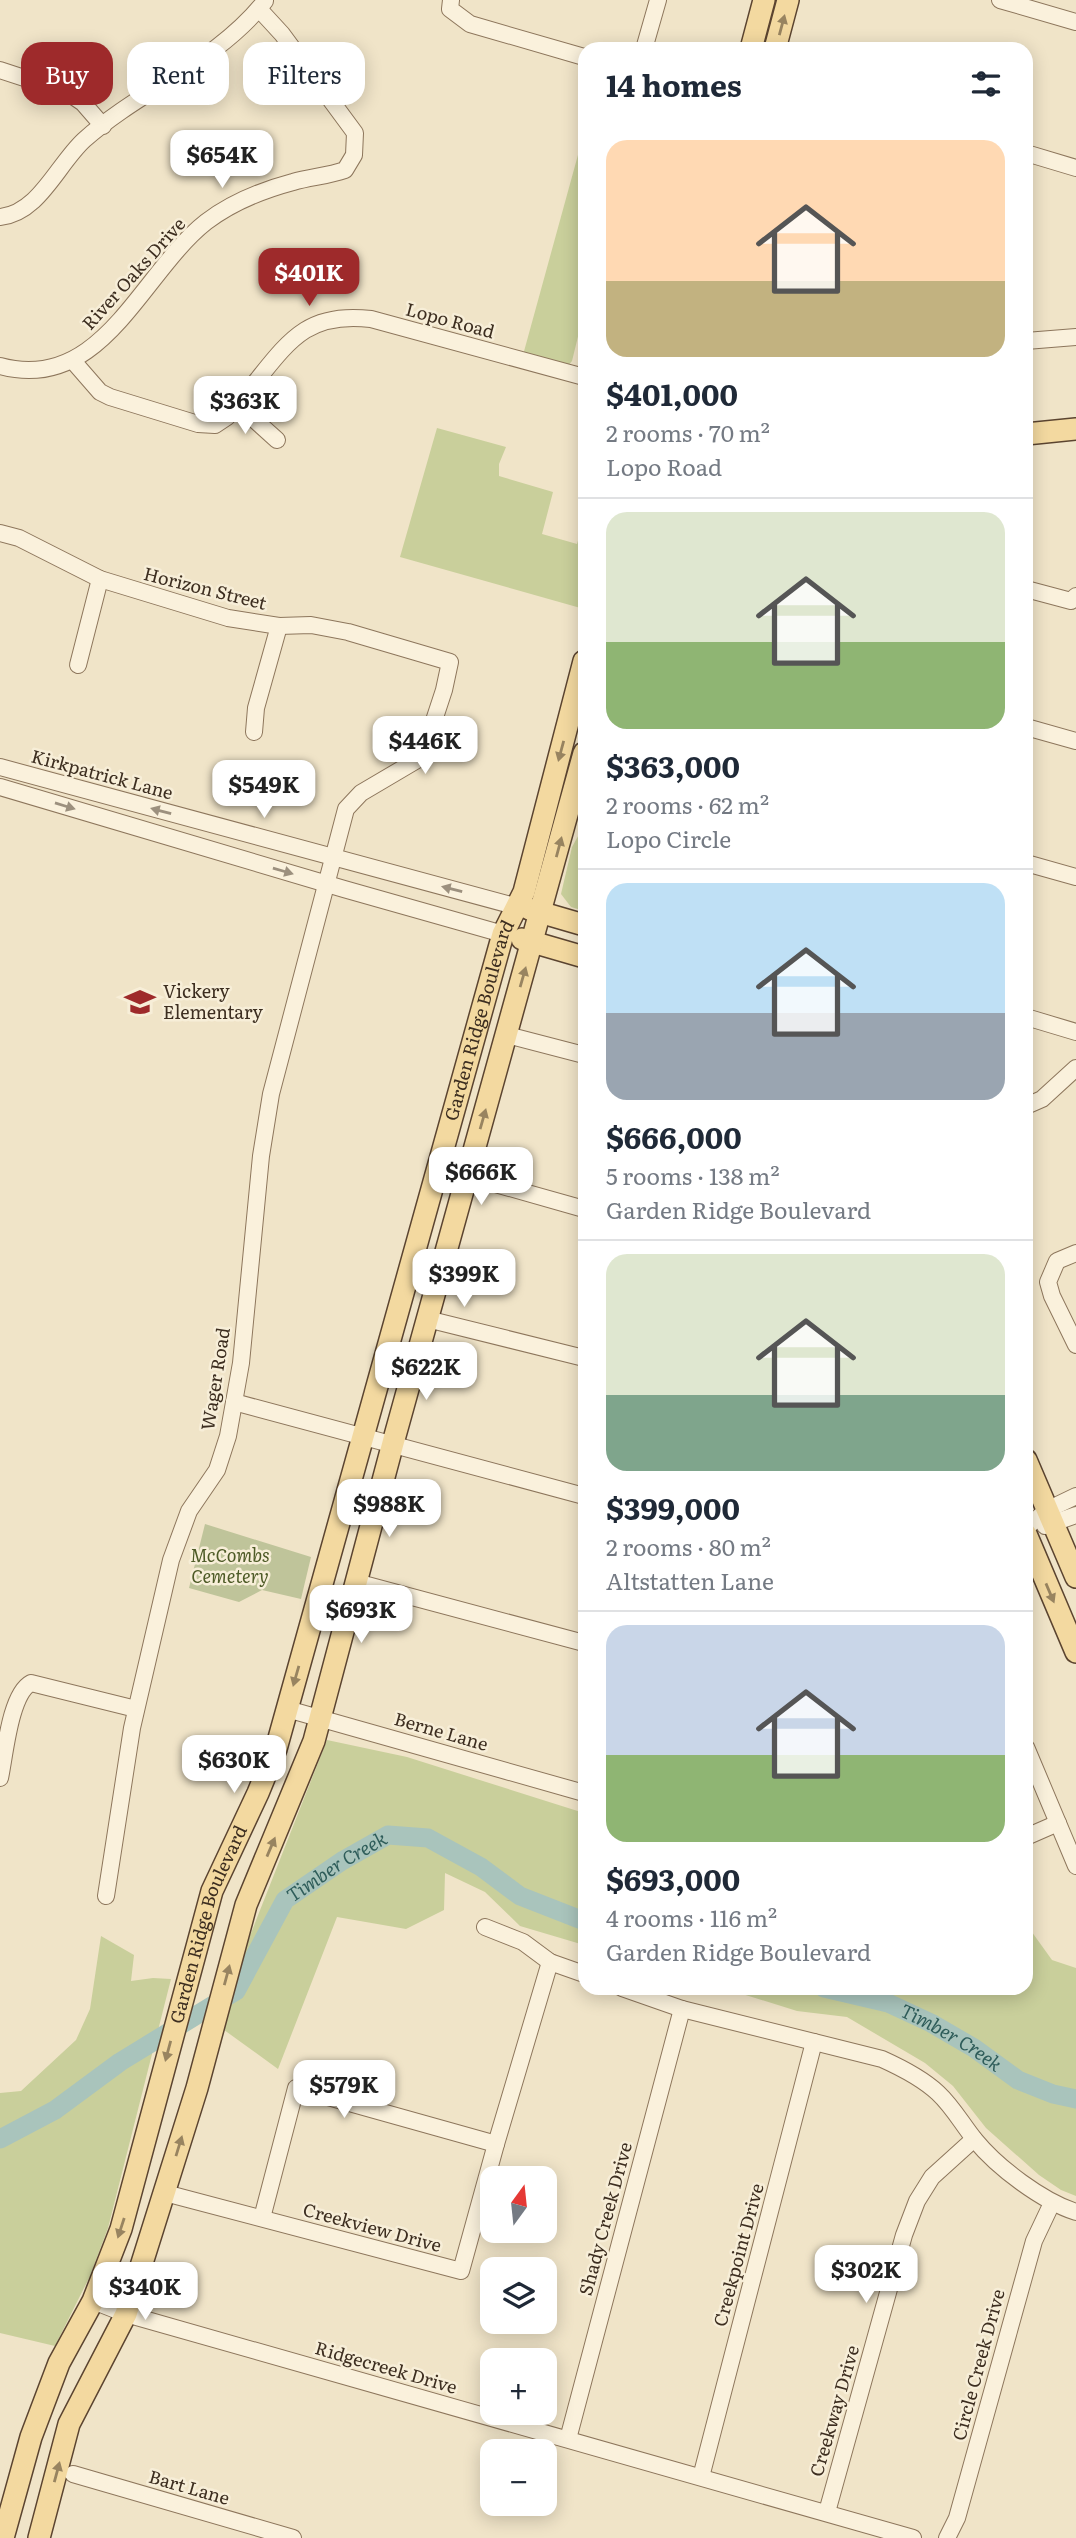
<!DOCTYPE html>
<meta charset="utf-8">
<style>
:root{--surface:#fff;--page:#f6f6f7;--text:#1f2937;--muted:#747a83;--line:#e0e1e3;--accent:#9e2a2b}
body{margin:0;font-family:Literata,serif;background:var(--page);color:var(--text);height:100vh;display:flex;flex-direction:column;font-size:26px;white-space:nowrap}
*{box-sizing:border-box;margin:0}
p{font-size:23px;color:var(--muted)}
.icon{flex:none;width:38px;height:38px;fill:none;stroke:currentColor;stroke-width:2;stroke-linecap:round;stroke-linejoin:round}
.map{position:relative;flex:1;overflow:hidden}
.panel{position:absolute;left:578px;top:42px;width:455px;height:1953px;display:flex;flex-direction:column;background:var(--surface);border-radius:21px;box-shadow:0 4px 18px #0003}
.panel>*{flex:none}
.top-card{position:absolute;left:21px;top:42px;width:452px;height:63px;display:flex;gap:14px}
.needle{width:46px;rotate:15deg}
.fabs{position:absolute;left:480px;top:2166px;display:grid;gap:14px}
.fabs a{display:grid;place-items:center;width:77px;height:77px;border-radius:14px;background:var(--surface);box-shadow:0 4px 18px #0003;font-size:35px}
.price{position:absolute;translate:-50% -60px;padding:0 16px;border-radius:14px;background:#fff;color:#222;font-size:23px;line-height:46px;filter:drop-shadow(0 2px 4px #0008)}
.price::after{content:'';position:absolute;left:50%;top:42px;width:21px;height:16px;margin-left:-10px;background:inherit;clip-path:polygon(0 0,100% 0,50% 100%)}
.price.on{background:var(--accent);color:#fff}
ul{padding:0;list-style:none}
li{display:grid;align-content:center;gap:14px;height:371px;padding:0 28px}
li+li{border-top:2px solid var(--line)}
li span{display:grid;place-items:center;height:217px;border-radius:21px;color:#555}
li>.icon{margin-inline-start:auto}
span .icon{width:126px;height:126px;fill:#fffc;stroke-width:1}
li b{font-size:30px}
h2{display:flex;justify-content:space-between;align-items:center;height:84px;padding:0 28px;font-size:30px}
.pill{padding:0 24px;border-radius:21px;background:var(--surface);box-shadow:0 4px 18px #0003;font-size:24px;line-height:63px}
.pill.on{background:var(--accent);color:#fff}
.map>svg:first-child{display:block}
.green{fill:#c9cf9b}
.cemetery{fill:#bfc49a}
.lines{fill:none;stroke-linecap:round;stroke-linejoin:round}
.river{stroke:#a9c4bc;stroke-width:19}
.minor-casing{stroke:#8d765c;stroke-width:18}
.major-casing{stroke:#5b4430;stroke-width:24}
.minor{stroke:#faf1dc;stroke-width:16}
.major{stroke:#f3d9a0;stroke-width:21}
.oneway{fill:#988460}
.oneway2{fill:#9c907e}
.labels{text-anchor:middle;stroke-width:5;stroke-linejoin:round;paint-order:stroke}
.street-label{font-size:18px;fill:#3d2e20;stroke:#f7eed8}
.poi-label{font-size:18px;fill:#3d2e20;stroke:#f7eed8;text-anchor:start}
.park-label{font-size:18px;font-style:italic;fill:#4d5a26;stroke:#f7eed8}
.water-label{font-size:19px;font-style:italic;fill:#2f5d5a;stroke:#f7eed8}
</style>
<div class="map">
<svg width="1076" height="2538" viewBox="0 0 1076 2538">
<rect width="100%" height="100%" fill="#f0e4c8"/>
<g class="green">
<polygon points="584,133 584,303 581,314 583,316 572,361 567,367 523,355"/>
<polygon points="437,428 506,447 499,464 499,476 553,492 542,534 577,544 584,520 584,609 400,557"/>
<polygon points="582,829 584,829 584,911 571,907 561,894 572,847"/>
<polygon points="327,1740 407,1757 584,1813 584,1945 520,1926 485,1892 445,1873 444,1910 406,1929 337,1917 278,2069 220,2027 242,1956"/>
<polygon points="1029,1928 1052,1960 1076,1968 1076,2196 1061,2190 1039,2175 986,2128 953,2086 925,2063 847,2017 797,2011 723,1988 1026,1988 1026,1929"/>
<polygon points="101,1936 134,1955 131,1981 153,1978 171,1979 108,2228 90,2276 55,2346 0,2333 0,2093 21,2091 76,2040 90,2009"/>
</g>
<polygon class="cemetery" points="205,1524 311,1557 301,1599 262,1590 239,1602 189,1588"/>
<g class="lines">
<g class="river">
<path id="s1" d="M824,1988L888,2003L931,2023L974,2048L1018,2080L1053,2094L1076,2099"/>
<path id="s2" d="M0,2139L55,2110L120,2062L236,1991L285,1900L342,1861L388,1835L428,1838L481,1867L520,1896L584,1921"/>
</g>
<g class="minor-casing">
<g id="minor">
<polyline points="451,0 450,9 470,24 584,57"/>
<polyline points="1000,0 1076,22"/>
<polyline points="644,49 658,0"/>
<polyline points="0,70 67,92 83,103 103,126"/>
<polyline points="1026,153 1076,168"/>
<path d="M0,217C39,213 57,165 84,140C141,89 217,62 265,1"/>
<polyline points="1026,341 1076,337"/>
<path d="M73,361L100,392L110,397L198,424L215,425L227,417C237,404 248,391 258,379C292,336 312,312 371,319L584,377"/>
<path d="M0,366C102,394 141,273 206,222C231,203 263,190 293,182C310,177 328,176 345,170L354,155L355,133L282,34L259,9"/>
<polyline points="237,404 277,440"/>
<polyline points="0,533 19,538 100,579 228,618 279,626 311,625 348,632 450,662 444,690 422,757 361,793 346,809 271,1094 261,1156 241,1363 228,1436 217,1470 189,1511 171,1560 132,1728 106,1896"/>
<polyline points="1026,589 1071,601 1076,596"/>
<polyline points="78,665 100,579"/>
<polyline points="1026,727 1076,741"/>
<polyline points="254,732 256,708 279,626"/>
<polyline points="0,767 518,907"/>
<polyline points="0,787 344,889 503,934"/>
<polyline points="1026,863 1076,877"/>
<polyline points="1026,1017 1076,1032"/>
<polyline points="507,1035 584,1055"/>
<polyline points="1026,1106 1042,1099 1076,1068"/>
<polyline points="439,1168 584,1209"/>
<polyline points="1076,1253 1057,1261 1048,1282 1052,1296 1076,1345"/>
<polyline points="427,1319 584,1358"/>
<polyline points="234,1402 584,1496"/>
<polyline points="1045,1526 1076,1515"/>
<polyline points="1026,1528 1047,1510 1076,1496"/>
<polyline points="356,1582 584,1643"/>
<polyline points="287,1709 584,1793"/>
<polyline points="1026,1747 1076,1866"/>
<path d="M0,1778C5,1755 10,1694 31,1683L136,1709"/>
<polyline points="1026,1837 1058,1823"/>
<polyline points="485,1927 523,1942 550,1962 584,1974"/>
<path d="M622,1988L682,2009L882,2059C902,2068 922,2078 938,2093C953,2107 962,2124 975,2140C998,2168 1042,2201 1076,2212"/>
<polyline points="165,2193 461,2271 496,2144 550,1962"/>
<polyline points="262,2218 296,2088 496,2144"/>
<polyline points="93,2301 126,2314 913,2538"/>
<polyline points="568,2439 682,2009"/>
<polyline points="73,2474 293,2538"/>
<polyline points="701,2477 814,2042"/>
<polyline points="827,2512 904,2235 917,2201 932,2177 974,2139"/>
<polyline points="947,2538 957,2518 1034,2241 1052,2203"/>
</g>
</g>
<g class="major-casing">
<g id="major">
<polyline points="751,49 764,0"/>
<polyline points="775,49 788,0"/>
<polyline points="1026,434 1076,429"/>
<polyline points="529,909 584,925"/>
<polyline points="522,939 584,957"/>
<polyline points="1026,1460 1076,1577"/>
<polyline points="1026,1534 1076,1652"/>
<path id="s3" d="M3,2538L31,2437L59,2363L93,2301L121,2229L212,1891L258,1793L276,1749L503,934L524,892L584,661"/>
<polyline points="39,2538 69,2424 126,2314 197,2088 246,1905 314,1741 393,1443 584,753"/>
</g>
</g>
<use href="#minor" class="minor"/>
<use href="#major" class="major"/>
</g>
<defs><path id="oneway-solid" d="M-6-.8H1V-3.2L6.5 0L1 3.2V.8H-6Z" transform="scale(1.75)"/></defs>
<g class="oneway">
<use href="#oneway-solid" transform="translate(782 25) rotate(-75)"/>
<use href="#oneway-solid" transform="translate(561 751) rotate(105)"/>
<use href="#oneway-solid" transform="translate(559 847) rotate(-75)"/>
<use href="#oneway-solid" transform="translate(523 977) rotate(-74)"/>
<use href="#oneway-solid" transform="translate(483 1119) rotate(-74)"/>
<use href="#oneway-solid" transform="translate(1050 1593) rotate(67)"/>
<use href="#oneway-solid" transform="translate(296 1676) rotate(106)"/>
<use href="#oneway-solid" transform="translate(271 1847) rotate(-67)"/>
<use href="#oneway-solid" transform="translate(227 1975) rotate(-75)"/>
<use href="#oneway-solid" transform="translate(168 2051) rotate(105)"/>
<use href="#oneway-solid" transform="translate(179 2146) rotate(-73)"/>
<use href="#oneway-solid" transform="translate(121 2228) rotate(108)"/>
<use href="#oneway-solid" transform="translate(57 2472) rotate(-75)"/>
</g>
<g class="oneway2">
<use href="#oneway-solid" transform="translate(65 806) rotate(17)"/>
<use href="#oneway-solid" transform="translate(161 811) rotate(-165)"/>
<use href="#oneway-solid" transform="translate(283 871) rotate(16)"/>
<use href="#oneway-solid" transform="translate(452 889) rotate(-166)"/>
</g>
<defs>
<g id="school-bare" transform="scale(2.415)"><path d="M0-5L7-2L0 1L-7-2ZM-4 1L0 2.5L4 1V4Q0 6-4 4Z" fill="#9e2a2b" stroke="#f7eed8" stroke-width="2.5" paint-order="stroke"/></g>
</defs>
<g fill-rule="evenodd">
<use href="#school-bare" x="140" y="1002"/>
</g>
<g class="labels">
<g class="street-label">
<text transform="translate(134 274) rotate(-48)" y="6">River Oaks Drive</text>
<text transform="translate(450 321) rotate(15)" y="6">Lopo Road</text>
<text transform="translate(205 589) rotate(14)" y="6">Horizon Street</text>
<text transform="translate(102 775) rotate(15)" y="6">Kirkpatrick Lane</text>
<text dy="6" stroke="none"><textPath href="#s3" startOffset="1594">Garden Ridge Boulevard</textPath></text>
<text transform="translate(216 1379) rotate(-81)" y="6">Wager Road</text>
<text transform="translate(441 1732) rotate(16)" y="6">Berne Lane</text>
<text dy="6" stroke="none"><textPath href="#s3" startOffset="649">Garden Ridge Boulevard</textPath></text>
<text transform="translate(606 2219) rotate(-75)" y="6">Shady Creek Drive</text>
<text transform="translate(372 2228) rotate(15)" y="6">Creekview Drive</text>
<text transform="translate(739 2255) rotate(-75)" y="6">Creekpoint Drive</text>
<text transform="translate(979 2365) rotate(-75)" y="6">Circle Creek Drive</text>
<text transform="translate(386 2368) rotate(16)" y="6">Ridgecreek Drive</text>
<text transform="translate(835 2411) rotate(-74)" y="6">Creekway Drive</text>
<text transform="translate(189 2488) rotate(16)" y="6">Bart Lane</text>
</g>
<g class="poi-label">
<text x="163" y="998">Vickery<tspan x="163" dy="21">Elementary</tspan></text>
</g>
<g class="park-label">
<text x="230" y="1562">McCombs<tspan x="230" dy="21">Cemetery</tspan></text>
</g>
<g class="water-label">
<text dy="7" stroke="none"><textPath href="#s2" startOffset="444">Timber Creek</textPath></text>
<text dy="7" stroke="none"><textPath href="#s1" startOffset="138">Timber Creek</textPath></text>
</g>
</g>
</svg>
<div class="fabs">
<a><svg class="needle" viewBox="-14 -14 28 28"><path d="M0-13l5 13h-10z" fill="#e53935"/><path d="M0 13l5-13h-10z" fill="#747a83"/></svg></a>
<a><svg class="icon" aria-label="layers" viewBox="0 0 24 24"><path d="M12 4l9 5-9 5-9-5zM3 14l9 5 9-5"/></svg></a>
<a>+</a>
<a>−</a>
</div>
<b class="price" style="left:222px;top:190px">$654K</b>
<b class="price on" style="left:309px;top:308px">$401K</b>
<b class="price" style="left:245px;top:436px">$363K</b>
<b class="price" style="left:425px;top:776px">$446K</b>
<b class="price" style="left:264px;top:820px">$549K</b>
<b class="price" style="left:481px;top:1207px">$666K</b>
<b class="price" style="left:464px;top:1309px">$399K</b>
<b class="price" style="left:426px;top:1402px">$622K</b>
<b class="price" style="left:389px;top:1539px">$988K</b>
<b class="price" style="left:361px;top:1645px">$693K</b>
<b class="price" style="left:234px;top:1795px">$630K</b>
<b class="price" style="left:344px;top:2120px">$579K</b>
<b class="price" style="left:866px;top:2305px">$302K</b>
<b class="price" style="left:145px;top:2322px">$340K</b>
<div class="top-card">
<a class="pill on">Buy</a>
<a class="pill">Rent</a>
<a class="pill">Filters</a>
</div>
<section class="panel">
<h2>14 homes<svg class="icon" aria-label="filters" viewBox="0 0 24 24"><path d="M4 7h16M4 17h16"/><circle cx="9" cy="7" r="2"/><circle cx="15" cy="17" r="2"/></svg></h2>
<ul>
<li><span style="background:linear-gradient(#ffd9b3 65%,#c2b280 0)"><svg class="icon" aria-label="home" viewBox="0 0 24 24"><path d="M3 11l9-7 9 7M6 9v11h12V9"/></svg></span><div><b>$401,000</b><p>2 rooms · 70 m²</p><p>Lopo Road</p></div></li>
<li><span style="background:linear-gradient(#dfe7d0 60%,#8fb573 0)"><svg class="icon" aria-label="home" viewBox="0 0 24 24"><path d="M3 11l9-7 9 7M6 9v11h12V9"/></svg></span><div><b>$363,000</b><p>2 rooms · 62 m²</p><p>Lopo Circle</p></div></li>
<li><span style="background:linear-gradient(#bfe0f5 60%,#9aa5b1 0)"><svg class="icon" aria-label="home" viewBox="0 0 24 24"><path d="M3 11l9-7 9 7M6 9v11h12V9"/></svg></span><div><b>$666,000</b><p>5 rooms · 138 m²</p><p>Garden Ridge Boulevard</p></div></li>
<li><span style="background:linear-gradient(#dfe7d0 65%,#7fa58c 0)"><svg class="icon" aria-label="home" viewBox="0 0 24 24"><path d="M3 11l9-7 9 7M6 9v11h12V9"/></svg></span><div><b>$399,000</b><p>2 rooms · 80 m²</p><p>Altstatten Lane</p></div></li>
<li><span style="background:linear-gradient(#c9d6e8 60%,#8fb573 0)"><svg class="icon" aria-label="home" viewBox="0 0 24 24"><path d="M3 11l9-7 9 7M6 9v11h12V9"/></svg></span><div><b>$693,000</b><p>4 rooms · 116 m²</p><p>Garden Ridge Boulevard</p></div></li>
</ul>
</section>
</div>
